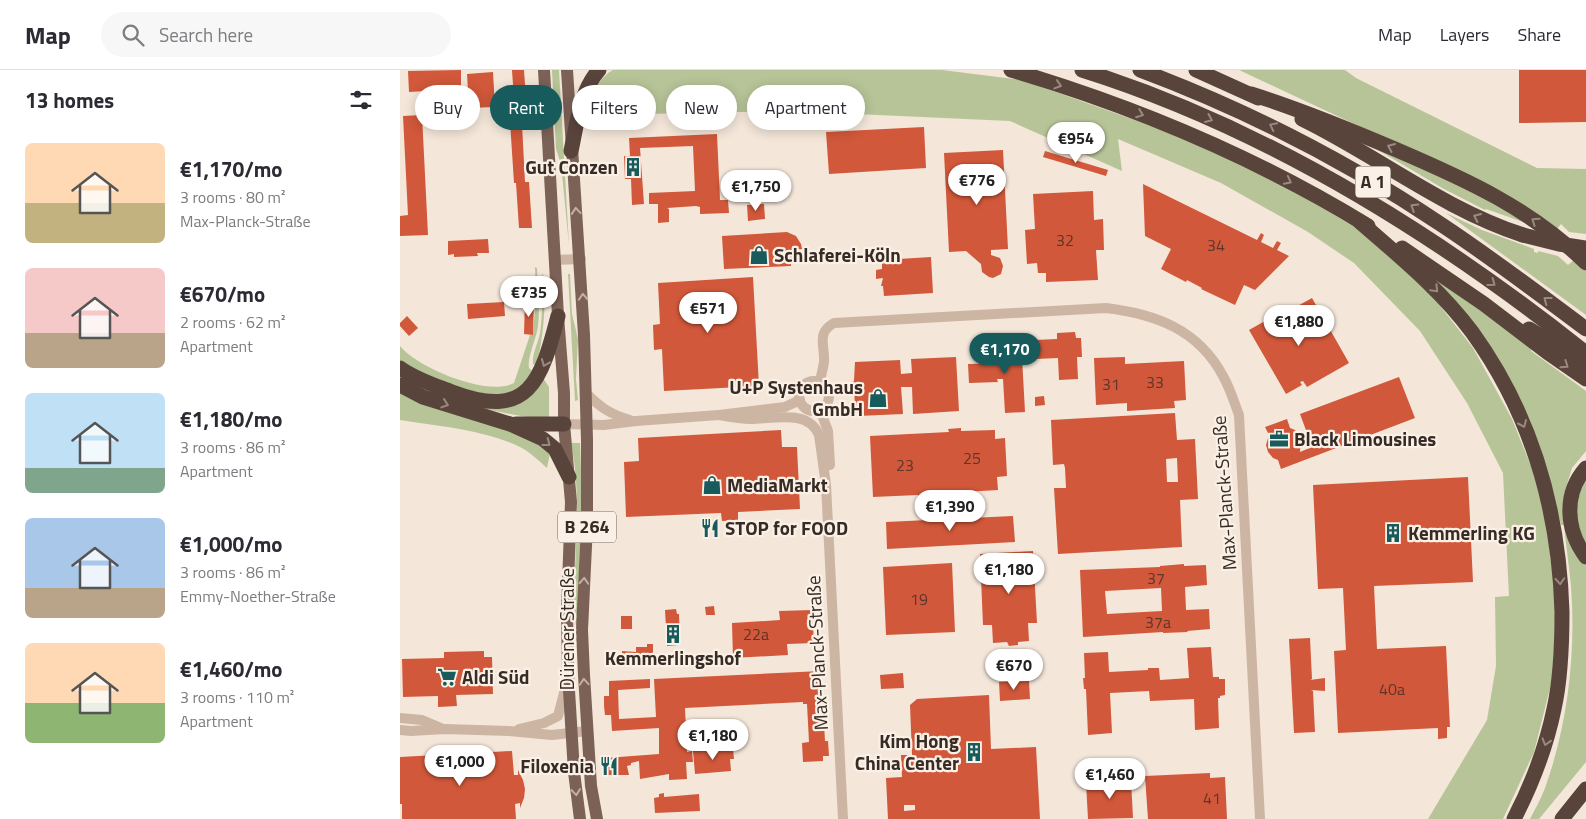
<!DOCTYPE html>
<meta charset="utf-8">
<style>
:root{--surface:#fff;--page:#f7f7f7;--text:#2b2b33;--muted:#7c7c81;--line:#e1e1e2;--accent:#185b5d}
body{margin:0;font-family:"Titillium Web",sans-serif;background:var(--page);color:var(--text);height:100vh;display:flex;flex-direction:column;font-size:19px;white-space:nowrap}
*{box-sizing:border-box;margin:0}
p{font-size:16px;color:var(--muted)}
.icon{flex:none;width:28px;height:28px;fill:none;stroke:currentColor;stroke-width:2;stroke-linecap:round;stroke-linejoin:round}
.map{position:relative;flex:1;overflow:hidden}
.sheet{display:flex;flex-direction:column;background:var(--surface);width:400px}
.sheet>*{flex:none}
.guide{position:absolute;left:15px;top:15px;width:475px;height:45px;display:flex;gap:10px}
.price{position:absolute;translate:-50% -42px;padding:0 11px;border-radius:18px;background:#fff;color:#222;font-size:16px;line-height:32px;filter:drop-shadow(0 1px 2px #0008)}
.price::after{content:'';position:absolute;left:50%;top:30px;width:15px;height:11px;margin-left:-8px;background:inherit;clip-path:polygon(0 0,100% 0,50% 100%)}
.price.on{background:var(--accent);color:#fff}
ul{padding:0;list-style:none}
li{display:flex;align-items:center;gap:15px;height:125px;padding:0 25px}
li span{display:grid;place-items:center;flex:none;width:140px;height:100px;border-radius:8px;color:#555}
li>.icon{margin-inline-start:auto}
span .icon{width:60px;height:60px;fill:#fffc;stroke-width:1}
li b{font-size:21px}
h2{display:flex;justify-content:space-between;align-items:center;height:60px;padding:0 25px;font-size:21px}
.tag{padding:0 18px;border-radius:22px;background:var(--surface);box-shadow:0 2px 12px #0003;font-size:18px;line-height:45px}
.tag.on{background:var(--accent);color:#fff}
header{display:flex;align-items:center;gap:30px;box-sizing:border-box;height:70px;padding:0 25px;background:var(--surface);border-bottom:1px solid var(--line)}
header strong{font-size:24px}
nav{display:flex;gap:28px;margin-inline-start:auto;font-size:18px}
.search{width:350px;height:45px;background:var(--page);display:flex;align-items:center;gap:12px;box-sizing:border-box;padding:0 18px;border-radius:28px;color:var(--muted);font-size:19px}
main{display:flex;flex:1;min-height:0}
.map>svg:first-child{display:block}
.green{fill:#b7c498}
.building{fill:#d1583a;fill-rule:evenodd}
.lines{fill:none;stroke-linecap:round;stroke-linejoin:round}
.street{stroke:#cdb5a4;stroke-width:10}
.primary{stroke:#7b6156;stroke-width:12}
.highway{stroke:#59443c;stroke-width:15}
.highway-bridge{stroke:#59443c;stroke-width:15}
.oneway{stroke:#9a8980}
.oneway2{stroke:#c1b0a5}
.labels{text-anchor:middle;stroke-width:4.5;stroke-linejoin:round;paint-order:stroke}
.number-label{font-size:16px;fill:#5e362b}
.shield{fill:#fbf0e6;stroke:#726660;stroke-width:1}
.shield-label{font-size:18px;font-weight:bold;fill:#372b26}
.poi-label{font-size:19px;font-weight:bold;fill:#372b26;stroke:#fbf0e6;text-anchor:start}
.street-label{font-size:19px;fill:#372b26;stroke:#fbf0e6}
</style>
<header>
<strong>Map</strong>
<div class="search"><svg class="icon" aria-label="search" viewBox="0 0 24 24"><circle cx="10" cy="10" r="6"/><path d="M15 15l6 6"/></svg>Search here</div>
<nav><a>Map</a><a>Layers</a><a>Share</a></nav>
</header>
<main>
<section class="sheet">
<h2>13 homes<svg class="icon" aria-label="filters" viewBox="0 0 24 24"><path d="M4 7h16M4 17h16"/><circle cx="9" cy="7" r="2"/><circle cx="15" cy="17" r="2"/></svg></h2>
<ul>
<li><span style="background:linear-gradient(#ffd9b3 60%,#c2b280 0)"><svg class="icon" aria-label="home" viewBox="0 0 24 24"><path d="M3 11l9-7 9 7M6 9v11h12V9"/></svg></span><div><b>€1,170/mo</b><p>3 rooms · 80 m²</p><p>Max-Planck-Straße</p></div></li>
<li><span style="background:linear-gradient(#f6c9c9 65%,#b9a48a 0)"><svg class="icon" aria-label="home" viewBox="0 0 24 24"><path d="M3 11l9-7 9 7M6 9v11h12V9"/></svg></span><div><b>€670/mo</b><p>2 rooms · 62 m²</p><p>Apartment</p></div></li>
<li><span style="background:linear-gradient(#bfe0f5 75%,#7fa58c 0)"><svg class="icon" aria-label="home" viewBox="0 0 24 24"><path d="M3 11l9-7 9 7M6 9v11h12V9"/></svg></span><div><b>€1,180/mo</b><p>3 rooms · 86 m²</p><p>Apartment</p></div></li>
<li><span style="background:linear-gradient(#a9c7e8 70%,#b9a48a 0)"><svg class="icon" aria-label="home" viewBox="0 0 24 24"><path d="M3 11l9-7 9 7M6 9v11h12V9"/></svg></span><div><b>€1,000/mo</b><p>3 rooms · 86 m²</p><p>Emmy-Noether-Straße</p></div></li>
<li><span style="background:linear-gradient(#ffd9b3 60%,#8fb573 0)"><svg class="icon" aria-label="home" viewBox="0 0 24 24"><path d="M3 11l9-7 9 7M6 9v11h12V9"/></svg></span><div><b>€1,460/mo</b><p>3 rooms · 110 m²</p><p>Apartment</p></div></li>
</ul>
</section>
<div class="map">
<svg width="1186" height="749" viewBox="0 0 1186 749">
<rect width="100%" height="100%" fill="#f4e6d9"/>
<g class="green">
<polygon points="152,0 159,0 169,175 161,94 156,79"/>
<path d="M213,0H542L622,10L791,70L859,102L959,159L1016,205L1073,278L1112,349L1133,401L1145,447L1156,526L1153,606L1134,682L1103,749H1028L1087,650L1096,596L1095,527L1109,526L1103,403L1067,333L1020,261L954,193L908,162L821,113L718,69L722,101L610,51L390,41L196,45C201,34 205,25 196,15L208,3Z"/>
<polygon points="839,0 945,0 956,8 1137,98 1186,99 1186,164 1169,162 1161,154 1156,160 995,73"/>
<polygon points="961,70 1068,117 1126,153 1086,139 1085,140 1044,119"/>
<polygon points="1046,143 1082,160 1134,179 1134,182 1138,183 1138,181 1158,186 1168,195 1174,190 1186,201 1186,245"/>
<path d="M135,197L137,198C138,218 140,237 138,257C136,269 127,288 129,298L133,302C127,313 116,322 103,324C80,329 19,304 0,290V276C18,298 87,327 114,313L130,265L133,264L136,227Z"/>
<path d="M1028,202L1133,277L1131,281L1186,321V381L1172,398L1165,421L1163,441L1175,483L1186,496V692L1139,749H1130C1135,739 1141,729 1145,718C1168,654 1176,583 1171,516C1169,496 1166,475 1164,455H1161L1154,427L1136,373Z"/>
<path d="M142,203L145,209C145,238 144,268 136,296L133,294C132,284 138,273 140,263C143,243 142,223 142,203Z"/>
<polygon points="168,204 170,204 172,244 178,269 176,309 178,330 175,331"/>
<polygon points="143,308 149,317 149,349 126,347 84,339 13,311 88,337"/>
<path d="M0,322L125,367L143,376L150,383L147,398C138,390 130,382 120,377C86,360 37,356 0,350Z"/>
<path d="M171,373H180L182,426L177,555H176L173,537C175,483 182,427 171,373Z"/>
<path d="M1186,410V476C1176,451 1172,435 1186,410Z"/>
</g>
<g class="building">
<polygon points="61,0 61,19 9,22 8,1"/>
<polygon points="112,0 124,0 126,30 114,30"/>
<polygon points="1119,0 1186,0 1186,52 1119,53"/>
<polygon points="93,2 95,37 69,38 67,4"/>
<polygon points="121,35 125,112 129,112 132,158 119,158 116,113 114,113 109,36"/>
<polygon points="22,45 28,165 0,166 0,146 8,145 3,46"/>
<polygon points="524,57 526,98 429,104 426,62"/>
<polygon points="317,64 320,130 328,130 329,143 300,144 300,137 296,136 267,138 269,139 269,152 258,153 258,134 249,134 249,123 295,121 293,76 240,78 244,134 232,135 231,109 225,109 224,86 230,86 229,68"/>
<polygon points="603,80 608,179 591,180 591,185 600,188 603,196 601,204 593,208 589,207 582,202 581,194 566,181 549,182 544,83"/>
<polygon points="645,81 708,100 706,106 643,87"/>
<polygon points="743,114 857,170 861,163 864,165 861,172 873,178 877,171 881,173 877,180 889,186 855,220 844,215 835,235 801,219 802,218 787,210 786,212 761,199 771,179 745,166"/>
<polygon points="693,121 694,150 703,149 704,180 696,180 698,210 646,212 646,203 638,203 637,193 627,194 625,160 635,159 633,124"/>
<polygon points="364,134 365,149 348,151 347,135"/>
<polygon points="387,162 396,166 401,174 402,179 394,180 395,189 391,190 391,196 324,199 322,166"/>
<polygon points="88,169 89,183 77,183 78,186 54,187 54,184 48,185 48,171"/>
<polygon points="531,187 533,223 484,226 483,216 481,216 483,208 476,209 476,200 482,199 482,190"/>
<polygon points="353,207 359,316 264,321 262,279 254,280 253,255 260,254 258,213"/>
<polygon points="912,228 949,293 907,317 903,311 900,312 902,315 886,324 849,260 865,251 867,253"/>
<polygon points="125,230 134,231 133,265 124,264"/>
<polygon points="104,232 105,246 68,249 67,234"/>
<polygon points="7,246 18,258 9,266 0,256 0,253"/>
<polygon points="675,262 676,268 681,268 682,287 677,287 678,309 659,310 658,288 636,289 635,270 657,269 657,263"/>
<polygon points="621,269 625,342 605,343 603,309 597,309 598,312 569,313 568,294 603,293 601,270"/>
<polygon points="556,287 559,341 513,344 512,317 501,317 503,344 458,346 457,338 455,338 454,316 450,314 454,311 455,292 500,290 501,304 512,303 511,289"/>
<polygon points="725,287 725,294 784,291 786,330 774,331 775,338 727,341 727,333 696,335 694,288"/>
<path d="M999,307L1015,348L881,399L878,390L873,388L868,382L866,375L869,365L865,357L887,349L890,358L895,360L900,366L907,363L900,344ZM909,367L912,377L900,382L901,370Z"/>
<polygon points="644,326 645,335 635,336 635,327"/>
<path d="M775,343L777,370L795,369L798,429L780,430L782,477L658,484L654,418H666L665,398L664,394L653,395L651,350ZM777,388L778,412H767L766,389Z"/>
<polygon points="561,358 561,361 595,360 595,369 605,368 607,406 597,407 598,420 531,424 531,427 519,428 518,425 473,427 470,366 549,362 548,359"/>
<polygon points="381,360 382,377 397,377 400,439 338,442 338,450 322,451 321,443 226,447 224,392 239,391 238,368"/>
<polygon points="1068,407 1073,512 974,516 977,579 1046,576 1050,657 1047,657 1047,668 1038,669 1038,658 938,663 934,581 946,580 943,518 918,519 913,415"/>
<polygon points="613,446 615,472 487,479 486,452"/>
<polygon points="633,481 637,553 628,553 629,571 618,572 618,575 609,576 607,572 593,573 592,555 583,555 580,484"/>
<polygon points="552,493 555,562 486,565 483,497"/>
<path d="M784,494V496L806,495L807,515L785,517L786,540L809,539L810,559L787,561L788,562L763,563V562L683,567L680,500L760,497V496ZM761,518L762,541L707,544L705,521Z"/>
<polygon points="314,536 315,545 306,545 305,537"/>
<polygon points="276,539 277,544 279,544 280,570 278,570 278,575 267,576 265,540"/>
<polygon points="412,540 414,573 387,574 388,585 333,588 332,553 380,550 379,541"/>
<rect x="221" y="546" width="11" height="13"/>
<polygon points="910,568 912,609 910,610 925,608 925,621 911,620 913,621 915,662 894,663 889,569"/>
<polygon points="247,574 253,574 253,583 248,584 249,594 222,595 222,581 236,582 236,577 247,577"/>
<polygon points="811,577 813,607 819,607 819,609 825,609 825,625 820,626 820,628 818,628 819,658 795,660 794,629 750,631 749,621 710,623 712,663 688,665 686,619 684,619 683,608 685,608 684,583 708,582 709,602 748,600 748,598 759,598 760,610 789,608 787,578"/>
<polygon points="84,581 84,587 92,587 93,624 56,625 57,636 38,637 38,626 3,627 2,589 44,588 44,582"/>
<polygon points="421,601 425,671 428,671 429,686 423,686 423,691 403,692 402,673 409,672 407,634 403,634 403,632 285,638 287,682 292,681 293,692 286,692 287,709 269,710 269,704 240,709 239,691 231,693 231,695 227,696 229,705 207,705 206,688 259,684 259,658 212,661 211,645 205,645 204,636 204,626 209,626 209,611 250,609 250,618 218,620 219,649 256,647 254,609"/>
<polygon points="503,603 504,618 481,619 480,605"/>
<polygon points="629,611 630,629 600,631 599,612"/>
<path d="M589,625L591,679L636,677L640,749H488L486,708L502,707L501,685H512L510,635L517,629ZM504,735H515V740L504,741Z"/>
<polygon points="329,679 333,679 334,689 330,689 331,701 295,704 293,681"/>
<polygon points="112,681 114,705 118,705 118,700 123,710 125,719 124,728 120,738 120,733 115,734 116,749 2,749 2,734 0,734 0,687"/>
<polygon points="810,703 810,708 825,707 827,749 748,749 745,706"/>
<polygon points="731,710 733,748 688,749 686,713"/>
<polygon points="264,723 264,727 299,724 300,741 255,743 254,728 259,727 259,724"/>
</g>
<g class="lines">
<g class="street">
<polyline points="154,190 181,189"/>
<circle cx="414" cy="326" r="15"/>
<path d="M420,312C421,305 423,299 424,292C425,275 416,263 434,253L706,238C755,244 798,259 823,306C830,318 834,332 839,345L860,749"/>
<path d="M186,323C201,338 210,344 230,350"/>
<polyline points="420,340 428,361 430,395"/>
<path d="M319,345C330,347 341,349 351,349C374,349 408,339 419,365L426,415L443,749"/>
<polyline points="164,354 204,355 236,351 319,345 385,337 400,330"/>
<polyline points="0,648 22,650 41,658"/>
<polyline points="119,659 144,653 158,646 166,615"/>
<polyline points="0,660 11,661 45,659 109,661 152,665 187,661"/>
</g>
<g class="primary">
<polyline points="144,0 158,246 164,323 164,354 171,432 167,541 168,604 174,702 180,749"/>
<polyline points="167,0 184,265 187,370 187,455 182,560 184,605 191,716 197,749"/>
</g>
<g class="highway">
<path d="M611,0C736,37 857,88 968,156"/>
<path d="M682,0C867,58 1035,163 1186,283"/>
<path d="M740,0C847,40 948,92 1042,155C1092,188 1139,224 1186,259"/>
<polyline points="796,0 858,28"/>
<path d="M851,24C902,40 948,59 997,80C1067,110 1131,139 1186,193"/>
<path d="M902,49C976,85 1043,139 1123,165"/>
<path d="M171,81C177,54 180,21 199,0"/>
<path d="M959,151C999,186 1040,219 1072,262C1132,345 1159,440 1162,542C1162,574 1161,608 1154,639C1146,678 1132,714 1114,749"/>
<polyline points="1002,178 1084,234 1147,282 1186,309"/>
<polyline points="1129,259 1186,293"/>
<path d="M0,298C15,309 34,315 52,322C129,351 141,311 158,246"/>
<polyline points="0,315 23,327 110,354 143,369 155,379 169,407"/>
<polyline points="116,354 164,354"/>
<path d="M1186,398C1163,424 1166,460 1186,487"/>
<polyline points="1162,749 1186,719"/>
</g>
<polyline class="highway-bridge" points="1123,165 1159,174 1186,178"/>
</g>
<defs><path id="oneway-chevron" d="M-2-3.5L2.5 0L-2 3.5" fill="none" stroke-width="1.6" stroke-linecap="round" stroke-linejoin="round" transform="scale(1.25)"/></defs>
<g class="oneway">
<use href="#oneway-chevron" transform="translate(658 15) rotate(18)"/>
<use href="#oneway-chevron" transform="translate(740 44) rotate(21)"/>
<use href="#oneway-chevron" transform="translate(809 49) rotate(24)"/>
<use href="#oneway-chevron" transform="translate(873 56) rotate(-154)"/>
<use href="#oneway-chevron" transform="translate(991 77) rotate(-156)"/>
<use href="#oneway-chevron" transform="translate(888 111) rotate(28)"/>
<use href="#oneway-chevron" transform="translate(1014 137) rotate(-148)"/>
<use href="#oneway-chevron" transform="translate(1077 147) rotate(-155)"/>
<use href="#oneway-chevron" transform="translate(1135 151) rotate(-145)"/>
<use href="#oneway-chevron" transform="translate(1092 213) rotate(36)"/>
<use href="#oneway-chevron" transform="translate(1035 219) rotate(46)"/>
<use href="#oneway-chevron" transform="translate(1147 230) rotate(-143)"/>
<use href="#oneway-chevron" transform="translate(145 293) rotate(113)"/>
<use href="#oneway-chevron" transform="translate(1165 295) rotate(35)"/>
<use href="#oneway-chevron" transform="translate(45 334) rotate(18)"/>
<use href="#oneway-chevron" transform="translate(1123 354) rotate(66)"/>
<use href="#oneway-chevron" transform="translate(147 373) rotate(37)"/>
<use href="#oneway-chevron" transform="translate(1160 511) rotate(86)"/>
<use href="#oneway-chevron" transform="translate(1146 672) rotate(107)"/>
</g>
<g class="oneway2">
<use href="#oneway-chevron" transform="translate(176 141) rotate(-95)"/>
<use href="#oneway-chevron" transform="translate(183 227) rotate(-93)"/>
<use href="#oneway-chevron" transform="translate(184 511) rotate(-87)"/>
<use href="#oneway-chevron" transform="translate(184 612) rotate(-94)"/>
<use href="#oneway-chevron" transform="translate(176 722) rotate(83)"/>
</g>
<defs>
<g id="building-bare" transform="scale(1.5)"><path d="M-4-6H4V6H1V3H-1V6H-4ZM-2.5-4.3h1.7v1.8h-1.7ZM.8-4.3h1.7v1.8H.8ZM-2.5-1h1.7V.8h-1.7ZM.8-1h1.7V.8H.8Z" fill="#185b5d" stroke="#fbf0e6" stroke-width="2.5" paint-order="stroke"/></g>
<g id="shop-bare" transform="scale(1.5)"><path d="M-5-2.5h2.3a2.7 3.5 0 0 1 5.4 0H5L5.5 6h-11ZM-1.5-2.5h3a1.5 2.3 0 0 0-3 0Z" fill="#185b5d" stroke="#fbf0e6" stroke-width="2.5" paint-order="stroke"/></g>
<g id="office-bare" transform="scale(1.5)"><path d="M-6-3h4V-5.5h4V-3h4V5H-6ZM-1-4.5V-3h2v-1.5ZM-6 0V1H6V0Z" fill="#185b5d" stroke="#fbf0e6" stroke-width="2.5" paint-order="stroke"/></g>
<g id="restaurant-bare" transform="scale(1.5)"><path d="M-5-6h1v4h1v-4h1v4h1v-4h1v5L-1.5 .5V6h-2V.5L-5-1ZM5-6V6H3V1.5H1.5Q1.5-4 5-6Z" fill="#185b5d" stroke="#fbf0e6" stroke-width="2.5" paint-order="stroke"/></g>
<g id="supermarket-bare" transform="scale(1.5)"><path d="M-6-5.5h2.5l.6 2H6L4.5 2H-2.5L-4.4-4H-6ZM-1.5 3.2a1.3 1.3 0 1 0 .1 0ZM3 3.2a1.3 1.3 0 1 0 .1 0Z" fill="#185b5d" stroke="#fbf0e6" stroke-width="2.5" paint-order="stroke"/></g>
</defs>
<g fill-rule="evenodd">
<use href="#building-bare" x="233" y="97"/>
<use href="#shop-bare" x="359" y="185"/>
<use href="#shop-bare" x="478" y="328"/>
<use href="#office-bare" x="879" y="369"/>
<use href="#shop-bare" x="312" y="415"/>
<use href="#restaurant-bare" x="310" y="458"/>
<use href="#building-bare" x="993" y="463"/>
<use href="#building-bare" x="273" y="564"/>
<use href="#supermarket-bare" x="47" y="607"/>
<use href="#building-bare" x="574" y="682"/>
<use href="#restaurant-bare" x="209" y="696"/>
</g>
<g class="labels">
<g class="number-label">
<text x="665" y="176">32</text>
<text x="816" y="181">34</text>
<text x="755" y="318">33</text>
<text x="711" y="320">31</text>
<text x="572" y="394">25</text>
<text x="505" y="401">23</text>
<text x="756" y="514">37</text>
<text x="519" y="535">19</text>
<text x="758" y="558">37a</text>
<text x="356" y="570">22a</text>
<text x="992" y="625">40a</text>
<text x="812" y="734">41</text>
</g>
<g class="shield">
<rect x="955.5" y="96.5" width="35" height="31" rx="4"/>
<rect x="158" y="441.5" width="58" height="31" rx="4"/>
</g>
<g class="shield-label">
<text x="973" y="118">A 1</text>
<text x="187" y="463">B 264</text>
</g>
<g class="poi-label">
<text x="218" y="104" text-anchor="end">Gut Conzen</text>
<text x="374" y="192">Schlaferei-Köln</text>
<text x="463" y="324" text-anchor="end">U+P Systenhaus<tspan x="463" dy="22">GmbH</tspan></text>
<text x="894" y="376">Black Limousines</text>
<text x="327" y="422">MediaMarkt</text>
<text x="325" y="465">STOP for FOOD</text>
<text x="1008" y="470">Kemmerling KG</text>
<text x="273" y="595" text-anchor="middle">Kemmerlingshof</text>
<text x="62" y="614">Aldi Süd</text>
<text x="559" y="678" text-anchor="end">Kim Hong<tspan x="559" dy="22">China Center</tspan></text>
<text x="194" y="703" text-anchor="end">Filoxenia</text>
</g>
<g class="street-label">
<text transform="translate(824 423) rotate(-94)" y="7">Max-Planck-Straße</text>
<text transform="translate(167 559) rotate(-90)" y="7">Dürener Straße</text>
<text transform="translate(417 583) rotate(-93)" y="7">Max-Planck-Straße</text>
</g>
</g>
</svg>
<b class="price" style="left:676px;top:94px">€954</b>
<b class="price" style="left:577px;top:136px">€776</b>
<b class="price" style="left:356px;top:142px">€1,750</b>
<b class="price" style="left:129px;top:248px">€735</b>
<b class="price" style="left:308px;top:264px">€571</b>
<b class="price" style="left:899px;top:277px">€1,880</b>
<b class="price on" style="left:605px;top:305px">€1,170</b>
<b class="price" style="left:550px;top:462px">€1,390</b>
<b class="price" style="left:609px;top:525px">€1,180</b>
<b class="price" style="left:614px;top:621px">€670</b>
<b class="price" style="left:313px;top:691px">€1,180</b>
<b class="price" style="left:60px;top:717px">€1,000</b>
<b class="price" style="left:710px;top:730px">€1,460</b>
<div class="guide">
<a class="tag">Buy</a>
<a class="tag on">Rent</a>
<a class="tag">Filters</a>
<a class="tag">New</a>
<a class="tag">Apartment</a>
</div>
</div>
</main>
